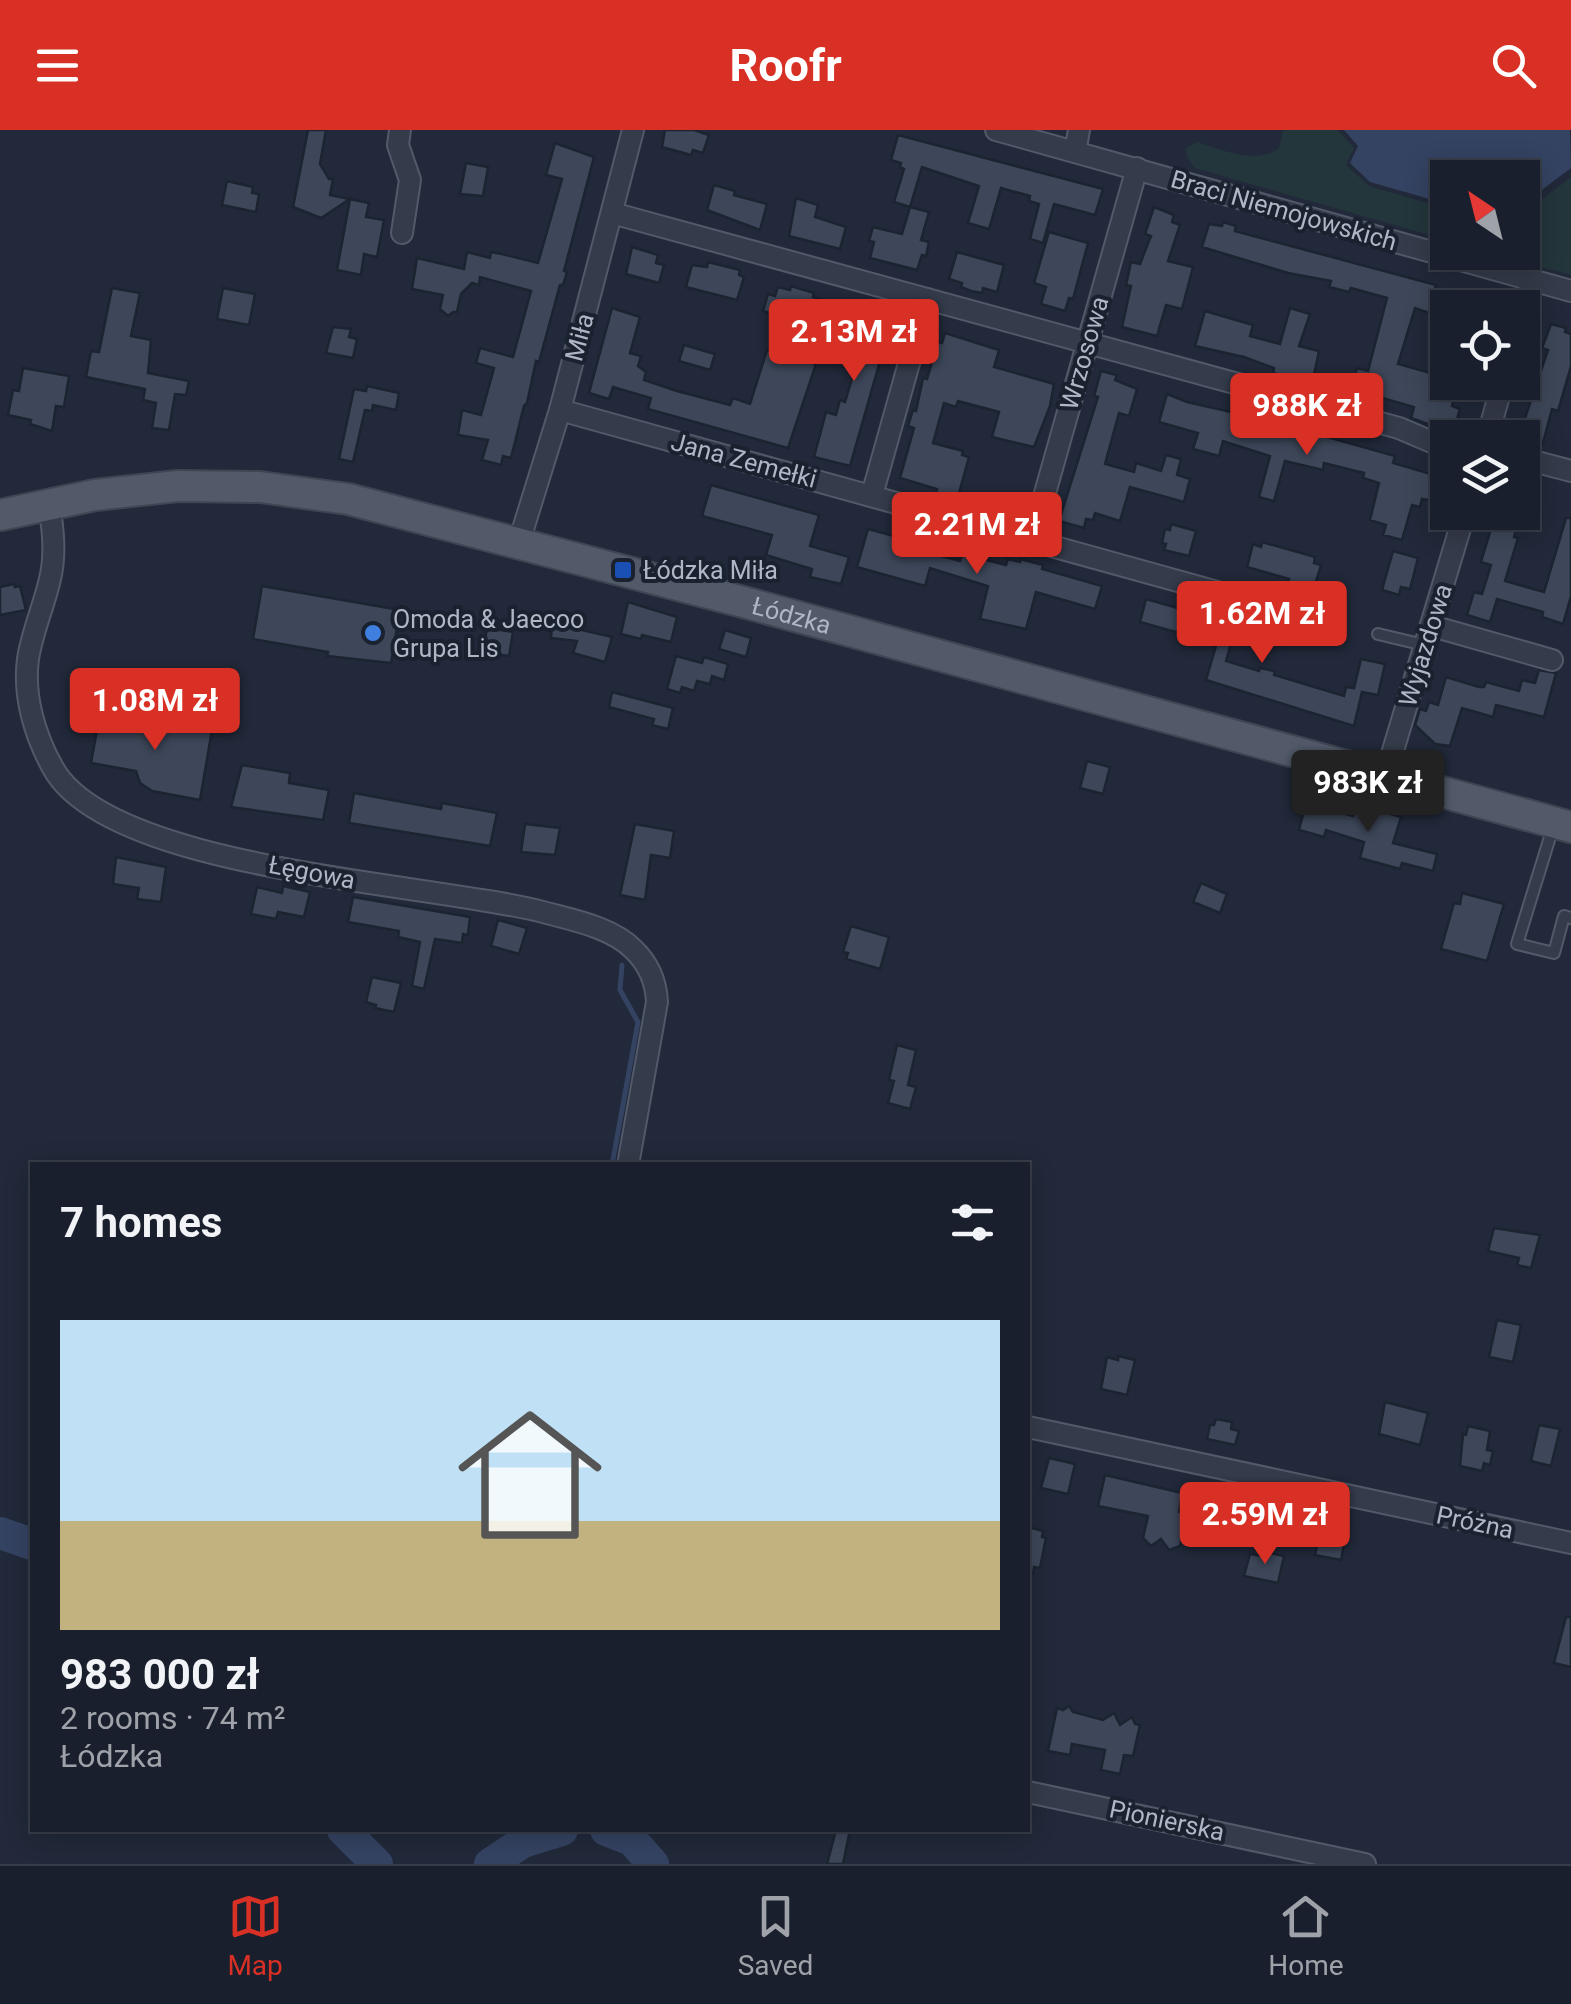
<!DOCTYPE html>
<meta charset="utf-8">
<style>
:root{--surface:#191f2c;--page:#222734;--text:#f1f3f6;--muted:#9fa2a9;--line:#373d48;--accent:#d93025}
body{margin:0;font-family:Roboto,sans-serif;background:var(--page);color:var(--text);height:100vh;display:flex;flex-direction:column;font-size:38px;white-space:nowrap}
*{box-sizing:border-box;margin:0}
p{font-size:32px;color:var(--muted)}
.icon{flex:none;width:55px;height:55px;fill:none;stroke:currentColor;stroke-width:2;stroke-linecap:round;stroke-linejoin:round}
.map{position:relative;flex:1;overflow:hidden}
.side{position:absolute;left:30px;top:1032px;width:1000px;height:670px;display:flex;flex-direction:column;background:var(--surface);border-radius:0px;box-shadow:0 5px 25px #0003,0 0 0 2px var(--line)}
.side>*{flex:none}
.needle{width:65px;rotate:325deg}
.buttons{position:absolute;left:1430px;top:30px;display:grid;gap:20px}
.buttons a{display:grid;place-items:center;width:110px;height:110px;border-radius:0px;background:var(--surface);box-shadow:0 5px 25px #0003,0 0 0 2px var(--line);font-size:50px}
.price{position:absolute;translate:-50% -85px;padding:0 22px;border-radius:10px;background:var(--accent);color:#fff;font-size:32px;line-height:65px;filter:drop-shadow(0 2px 5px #0008)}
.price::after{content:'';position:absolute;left:50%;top:60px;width:30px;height:22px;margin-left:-15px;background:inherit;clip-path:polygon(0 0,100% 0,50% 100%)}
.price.current{background:#222;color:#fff}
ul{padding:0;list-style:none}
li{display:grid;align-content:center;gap:20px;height:530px;padding:0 30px}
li+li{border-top:2px solid var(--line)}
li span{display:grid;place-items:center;height:310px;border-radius:0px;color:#555}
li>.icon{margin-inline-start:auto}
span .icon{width:180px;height:180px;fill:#fffc;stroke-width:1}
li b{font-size:42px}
h2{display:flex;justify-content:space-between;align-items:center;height:120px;padding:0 30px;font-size:42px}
header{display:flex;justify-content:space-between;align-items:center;height:130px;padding:0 30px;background:var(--accent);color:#fff;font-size:45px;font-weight:700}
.tabs{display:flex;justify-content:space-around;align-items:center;height:140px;border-top:2px solid var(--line);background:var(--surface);font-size:28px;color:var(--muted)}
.tabs a{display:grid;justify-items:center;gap:5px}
.tabs .current{color:var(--accent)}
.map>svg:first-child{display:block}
.green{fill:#23363b}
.water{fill:#344362}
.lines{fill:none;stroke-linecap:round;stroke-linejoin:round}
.stream{stroke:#344362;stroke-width:5}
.river{stroke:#344362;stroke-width:32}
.building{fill:#3d4759;stroke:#1c2331;stroke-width:2.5}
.lane-casing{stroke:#525968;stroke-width:14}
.street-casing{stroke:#525968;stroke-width:24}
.primary-casing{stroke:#3e4553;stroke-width:34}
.lane{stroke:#343b4a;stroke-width:10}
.street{stroke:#343b4a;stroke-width:20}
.primary{stroke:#525a6a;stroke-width:30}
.transit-dot{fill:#1a4fb4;stroke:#1a212f;stroke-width:4}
.shop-dot{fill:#3f7fe0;stroke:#1a212f;stroke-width:4}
.labels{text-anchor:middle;stroke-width:8;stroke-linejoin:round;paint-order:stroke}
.street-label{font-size:25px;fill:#afb6c6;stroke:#1a212f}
.poi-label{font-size:25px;fill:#afb6c6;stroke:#1a212f;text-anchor:start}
</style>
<header><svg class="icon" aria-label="menu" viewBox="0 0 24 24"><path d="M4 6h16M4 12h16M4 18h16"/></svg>Roofr<svg class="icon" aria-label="search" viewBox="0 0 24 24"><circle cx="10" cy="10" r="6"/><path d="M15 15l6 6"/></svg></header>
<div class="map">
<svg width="1571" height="1734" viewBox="0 0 1571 1734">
<rect width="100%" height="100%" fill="#21293a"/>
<g class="green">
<path d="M1283,0H1338L1354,18L1346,35L1369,56L1447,79V110L1195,38L1187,27L1185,19L1197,12C1224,20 1254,35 1279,18Z"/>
<polygon points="1571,47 1571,145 1491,123 1522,122 1523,80 1532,77"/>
</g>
<polygon class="water" points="1344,0 1570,0 1571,38 1523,74 1522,48 1448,48 1447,74 1370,52 1350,33 1358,16"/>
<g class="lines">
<polyline class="stream" points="612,1035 638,892 620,860 622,835"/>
<g class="river">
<polyline points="0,1403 32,1414"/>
<polyline points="343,1700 377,1734"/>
<polyline points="606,1700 632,1710 653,1734"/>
<polyline points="490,1734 523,1712 562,1700"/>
</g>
</g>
<g class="building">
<polygon points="308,0 326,0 320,34 329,49 333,49 330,65 369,73 366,87 384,90 377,127 364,124 361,145 337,140 350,69 321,88 293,77"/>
<polygon points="665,0 694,0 709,5 703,23 693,20 691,25 662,17"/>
<polygon points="898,5 1103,59 1095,85 1054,74 1043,113 1030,109 1039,74 1029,71 1030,66 1001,58 989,99 968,93 979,56 922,37 910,77 894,72 904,39 900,37 901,33 891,30"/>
<polygon points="555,13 594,27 564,141 567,142 563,155 560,155 539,232 536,231 527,273 524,276 511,328 503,326 501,335 482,330 488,310 458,305 462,280 481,285 494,238 476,233 480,218 513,227 531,161 480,147 479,155 472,153 461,164 457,182 453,182 448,186 440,179 443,165 412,159 417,128 464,139 467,122 490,128 491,122 502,124 538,133 562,49 546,45"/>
<polygon points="466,33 488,37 483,66 460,64"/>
<polygon points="227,51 253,57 252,63 259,64 256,82 222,75"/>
<polygon points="714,55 735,61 734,65 767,74 760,100 707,80"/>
<polygon points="796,68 818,75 815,87 846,97 840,119 789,106"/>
<polygon points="910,77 929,82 921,110 929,112 926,126 922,125 917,140 870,128 874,112 869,111 873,97 902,104"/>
<polygon points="1154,77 1174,85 1172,92 1180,95 1168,131 1193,137 1182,179 1166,175 1157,206 1122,197 1131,156 1126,155 1131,132 1140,134 1151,106 1145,104"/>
<polygon points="1223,92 1236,96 1235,101 1436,155 1434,161 1439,162 1432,184 1415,178 1398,234 1445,247 1439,267 1453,271 1452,276 1460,279 1453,303 1411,288 1414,277 1351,259 1357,238 1368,241 1387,168 1351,158 1349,162 1329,157 1331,151 1288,143 1202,117 1209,94 1222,96"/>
<polygon points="1049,102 1088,113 1073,169 1069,168 1065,181 1041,174 1046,157 1034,153"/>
<polygon points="632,117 658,125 656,133 664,135 659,153 626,144"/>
<polygon points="957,122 1004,135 997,162 983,158 982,163 971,161 961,157 962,153 949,149"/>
<polygon points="708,132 740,140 739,145 744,147 737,170 686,157 692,135 707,137"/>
<polygon points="791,156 814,163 813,167 824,170 821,180 829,182 825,199 763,181 768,164 775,166 778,157 790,160"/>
<polygon points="112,158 140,163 131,206 151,210 148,243 189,251 186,265 175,264 169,300 152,298 156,273 143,270 145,259 86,247 91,221 99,222"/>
<polygon points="223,158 255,164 249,195 217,189"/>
<polygon points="877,177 894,182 850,336 814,327 826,282 836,285 840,270 845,272 853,245 850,244 855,227 826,219 835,189 865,198 869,183 874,185"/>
<polygon points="612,178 640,187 630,223 641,226 638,236 646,242 644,250 677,261 730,275 733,268 750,274 767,220 816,234 788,318 648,279 651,268 613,257 609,269 589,263"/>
<polygon points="1290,178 1310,184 1299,216 1319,221 1312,254 1273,243 1274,238 1244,227 1195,216 1205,181 1253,195 1250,206 1280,214"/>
<polygon points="1551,194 1566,198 1565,202 1571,204 1571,236 1558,281 1552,279 1543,313 1519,306 1548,220 1542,218"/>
<polygon points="333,197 351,199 349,207 357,209 353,228 326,223"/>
<polygon points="945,203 999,220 994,237 1054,254 1050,276 1034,317 992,307 999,282 958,271 956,277 944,273 933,313 963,321 962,325 969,327 956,374 934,369 937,359 900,348 914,298 908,296 913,280 916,281 923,248 927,249 938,212 942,213"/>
<polygon points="684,215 715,224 710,240 679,231"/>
<polygon points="23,238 69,246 64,277 56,276 52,301 30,294 31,290 8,285 13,260 19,261"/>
<polygon points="1101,241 1117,245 1115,250 1137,259 1129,286 1119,283 1105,334 1134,342 1136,333 1161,341 1166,325 1181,329 1177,345 1190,349 1184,372 1130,357 1120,391 1095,383 1093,390 1086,389 1084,398 1059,391 1098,267 1094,266"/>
<polygon points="367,256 399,263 396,280 373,275 372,281 365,280 353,332 339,329 354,259 366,261"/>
<polygon points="1167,264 1187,272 1258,288 1257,293 1286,302 1288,296 1395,326 1393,333 1441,347 1436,364 1431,363 1429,370 1422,369 1420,377 1412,375 1402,410 1383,405 1386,395 1370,390 1379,353 1363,348 1364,343 1324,333 1323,340 1285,331 1274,371 1259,367 1270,326 1223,311 1219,326 1193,319 1198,303 1159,292"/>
<polygon points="711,355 819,385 810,416 849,427 841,454 810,447 812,439 766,425 772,405 702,386"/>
<polygon points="1496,382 1521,382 1514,407 1518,408 1505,451 1544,462 1566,388 1571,388 1571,466 1563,494 1542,487 1543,482 1497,469 1490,492 1467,485 1474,462 1482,464 1491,435 1481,432"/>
<polygon points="1171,394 1196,401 1189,426 1164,420 1166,414 1162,413 1165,399 1170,400"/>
<polygon points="868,399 901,408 902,403 919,408 915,419 960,431 962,424 1006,435 1008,429 1020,432 1020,429 1043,435 1042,439 1102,456 1095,479 1036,462 1026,499 980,489 988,456 930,438 925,456 857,437"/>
<polygon points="1262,412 1315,427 1314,433 1321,435 1314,458 1288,454 1289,449 1247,437 1253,414 1261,417"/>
<polygon points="1393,421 1418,428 1410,459 1401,457 1399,465 1382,460"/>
<polygon points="14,454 15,457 20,456 26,480 0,485 0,457"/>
<polygon points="262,456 400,480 391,533 327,526 328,522 253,509"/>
<polygon points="1146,469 1223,491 1227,479 1240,482 1226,531 1259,541 1260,538 1275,541 1274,545 1344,566 1346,557 1354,558 1361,529 1385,534 1378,565 1362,562 1354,596 1206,550 1216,516 1185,509 1187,505 1140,492"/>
<polygon points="628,472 677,487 671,512 642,505 641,509 621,504"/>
<polygon points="552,493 612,507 605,532 573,523 577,511 551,508"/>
<polygon points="487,498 513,502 509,526 483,522"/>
<polygon points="725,500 751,508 746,527 719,519"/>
<polygon points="676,526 702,533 704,527 728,534 724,550 712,546 710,554 697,551 694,561 682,557 680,563 667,559"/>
<polygon points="1539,540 1556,543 1544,587 1496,575 1493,587 1462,578 1450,616 1435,614 1415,595 1420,579 1426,581 1429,572 1438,575 1446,547 1479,557 1484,557 1486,552 1519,561 1522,550 1535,553"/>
<polygon points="612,562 673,578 668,599 652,595 654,589 609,577"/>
<polygon points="100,583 212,600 200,670 152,661 140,653 136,641 91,633"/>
<polygon points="1087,631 1110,637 1103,664 1080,658"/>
<polygon points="242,635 290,643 289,653 329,660 323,690 231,677"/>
<polygon points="354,663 441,679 442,673 497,683 490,716 349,693"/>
<polygon points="1306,673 1353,686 1357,674 1401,687 1393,713 1437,724 1433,741 1402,733 1400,739 1360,728 1364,712 1326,700 1324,707 1299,700"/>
<polygon points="525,694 560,698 555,725 521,722"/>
<polygon points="635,694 674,701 670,728 651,725 645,770 620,765"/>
<polygon points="116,727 166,737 161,772 137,769 139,758 113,754"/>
<polygon points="1201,753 1227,764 1220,783 1193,772"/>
<polygon points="283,756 310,762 304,787 278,782 276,789 251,784 257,757 282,763"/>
<polygon points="1462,763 1504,774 1487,831 1441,819 1454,773 1460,774"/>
<polygon points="353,767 470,787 468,805 463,804 462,813 435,809 424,859 412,856 420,812 398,807 399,801 348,792"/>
<polygon points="498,790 527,798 519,824 491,816"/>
<polygon points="851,796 889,807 880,839 846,829 848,823 843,822"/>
<polygon points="372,847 401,853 394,882 375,878 376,875 366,872"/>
<polygon points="897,915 916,920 908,955 916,957 910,979 888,973 894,951 889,950"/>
<polygon points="1494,1098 1540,1105 1531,1138 1517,1135 1519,1128 1488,1121"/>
<polygon points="1497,1190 1521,1195 1513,1232 1489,1227"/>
<polygon points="1118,1226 1135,1230 1127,1265 1101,1259 1107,1227 1118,1230"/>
<polygon points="1385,1272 1428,1283 1420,1315 1379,1304"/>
<polygon points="1216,1289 1232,1292 1231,1299 1239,1301 1235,1315 1207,1309 1210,1295 1214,1295"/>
<polygon points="1539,1295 1560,1299 1551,1336 1531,1331"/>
<polygon points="1468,1296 1490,1301 1487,1320 1493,1321 1490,1335 1484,1333 1482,1341 1460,1336 1463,1304 1466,1305"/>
<polygon points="1049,1328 1075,1334 1068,1364 1041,1358"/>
<polygon points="1105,1345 1182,1363 1179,1382 1187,1385 1180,1416 1169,1420 1161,1409 1151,1416 1143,1408 1148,1386 1098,1376"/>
<polygon points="1322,1394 1347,1399 1341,1430 1315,1425"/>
<polygon points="1028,1397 1043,1401 1042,1407 1046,1408 1040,1438 1034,1437 1033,1444 1028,1443"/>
<polygon points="1264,1422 1284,1426 1278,1453 1244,1446 1250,1424 1263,1426"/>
<polygon points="1566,1487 1571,1487 1571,1537 1554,1533"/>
<polygon points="1069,1576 1073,1582 1103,1590 1114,1583 1120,1595 1132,1587 1135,1594 1140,1595 1133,1626 1124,1625 1120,1644 1101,1640 1105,1620 1072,1614 1070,1625 1048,1621 1057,1578 1063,1580"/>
<polygon points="836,1700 850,1700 843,1734 827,1734"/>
</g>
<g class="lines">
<g class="lane-casing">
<g id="lane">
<polyline points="1378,504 1424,515"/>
<polyline points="1554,694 1517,814 1554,823 1564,786 1571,788"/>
</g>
</g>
<g class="street-casing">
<g id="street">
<polyline points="400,0 398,15 410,50 402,103"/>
<polyline points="996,0 1571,161"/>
<polyline points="1075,22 1079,0"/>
<polyline points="612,83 1399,298 1448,319"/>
<polyline points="1522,183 1532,150"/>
<polyline points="560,280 1333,494"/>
<polyline points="1487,308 1503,252"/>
<polyline points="1522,328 1571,341"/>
<polyline points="872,365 927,169"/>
<path d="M49,374C53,399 56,424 50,449C44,476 32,502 28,529C23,566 35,606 53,638C109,740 432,753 543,782C572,790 611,797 633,819C649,834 656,851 657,872L628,1035"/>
<polyline points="1032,409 1137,38"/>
<polyline points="519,412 560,280 633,0"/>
<polyline points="1432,496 1552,530"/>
<polyline points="1385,647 1465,382"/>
<polyline points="1028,1297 1571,1413"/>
<polyline points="1028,1662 1365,1734"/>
</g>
</g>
<g class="primary-casing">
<g id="primary">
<path id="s1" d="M0,385L95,365L178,356L260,357L348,369L747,473L1571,697"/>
</g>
</g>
<use href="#lane" class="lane"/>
<use href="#street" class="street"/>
<use href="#primary" class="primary"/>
</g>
<rect class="transit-dot" x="613" y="430" width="20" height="20" rx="5"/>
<circle class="shop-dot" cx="373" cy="503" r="10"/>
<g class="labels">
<g class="street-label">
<text transform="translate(1284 80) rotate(16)" y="9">Braci Niemojowskich</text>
<text transform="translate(579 207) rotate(-75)" y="9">Miła</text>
<text transform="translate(1084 223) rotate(-74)" y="9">Wrzosowa</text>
<text transform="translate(744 330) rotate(15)" y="9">Jana Zemełki</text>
<text dy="9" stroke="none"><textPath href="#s1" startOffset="810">Łódzka</textPath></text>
<text transform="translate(1425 515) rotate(-73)" y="9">Wyjazdowa</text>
<text transform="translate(312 742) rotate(11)" y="9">Łęgowa</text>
<text transform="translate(1475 1392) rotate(12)" y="9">Próżna</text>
<text transform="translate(1167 1690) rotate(12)" y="9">Pionierska</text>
</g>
<g class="poi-label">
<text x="643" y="449">Łódzka Miła</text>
<text x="393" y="498">Omoda &amp; Jaecoo<tspan x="393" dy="29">Grupa Lis</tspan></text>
</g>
</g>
</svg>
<div class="buttons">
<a><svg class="needle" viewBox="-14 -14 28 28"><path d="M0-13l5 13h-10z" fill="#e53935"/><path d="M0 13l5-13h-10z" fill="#9fa2a9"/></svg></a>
<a><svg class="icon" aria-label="locate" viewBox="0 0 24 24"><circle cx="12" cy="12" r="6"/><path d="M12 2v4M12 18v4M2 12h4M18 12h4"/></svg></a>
<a><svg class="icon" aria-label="layers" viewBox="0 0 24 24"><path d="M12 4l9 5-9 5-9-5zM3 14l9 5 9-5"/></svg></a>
</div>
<b class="price" style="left:854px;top:254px">2.13M zł</b>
<b class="price" style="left:1307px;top:328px">988K zł</b>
<b class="price" style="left:977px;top:447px">2.21M zł</b>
<b class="price" style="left:1262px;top:536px">1.62M zł</b>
<b class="price" style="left:155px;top:623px">1.08M zł</b>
<b class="price current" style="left:1368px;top:705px">983K zł</b>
<b class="price" style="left:1265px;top:1437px">2.59M zł</b>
<section class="side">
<h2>7 homes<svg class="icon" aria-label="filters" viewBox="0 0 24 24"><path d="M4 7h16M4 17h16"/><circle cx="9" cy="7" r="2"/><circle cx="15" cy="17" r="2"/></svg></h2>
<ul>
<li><span style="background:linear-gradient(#bfe0f5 65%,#c2b280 0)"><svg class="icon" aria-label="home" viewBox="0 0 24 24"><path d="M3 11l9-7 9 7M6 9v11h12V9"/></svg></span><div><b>983 000 zł</b><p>2 rooms · 74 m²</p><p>Łódzka</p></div></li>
</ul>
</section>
</div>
<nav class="tabs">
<a class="current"><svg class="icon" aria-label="map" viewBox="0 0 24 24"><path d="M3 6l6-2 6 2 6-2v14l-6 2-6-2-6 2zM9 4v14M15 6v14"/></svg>Map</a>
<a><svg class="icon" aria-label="saved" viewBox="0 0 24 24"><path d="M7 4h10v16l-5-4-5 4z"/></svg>Saved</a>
<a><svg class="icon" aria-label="home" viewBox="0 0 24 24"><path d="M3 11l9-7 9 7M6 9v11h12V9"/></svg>Home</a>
</nav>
